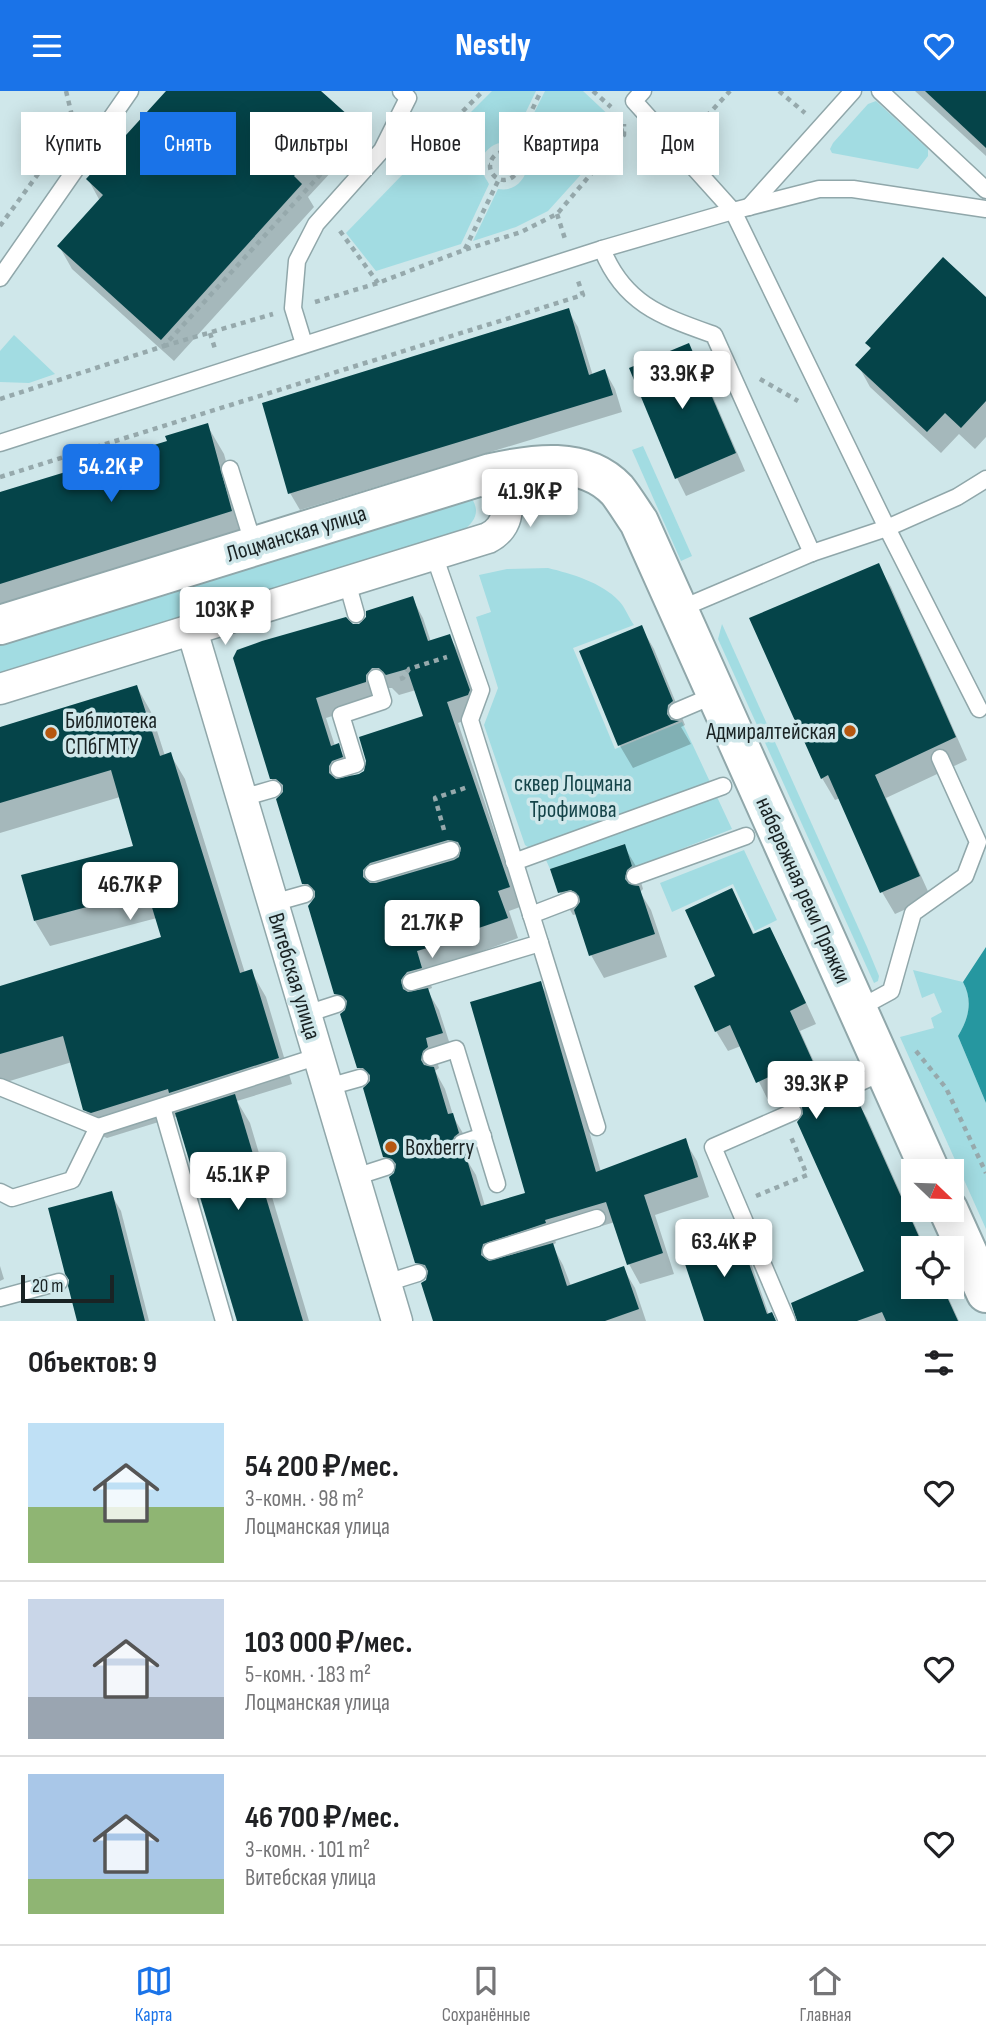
<!DOCTYPE html>
<html lang="ru">
<meta charset="utf-8">
<style>
:root{--surface:#fff;--page:#f6f6f6;--text:#202124;--muted:#757577;--line:#e0e0e0;--accent:#1a73e8}
body{margin:0;font-family:"Sofia Sans Condensed",sans-serif;background:var(--page);color:var(--text);height:100vh;display:flex;flex-direction:column;font-size:26px;white-space:nowrap}
*{box-sizing:border-box;margin:0}
p{font-size:23px;color:var(--muted)}
.icon{flex:none;width:38px;height:38px;fill:none;stroke:currentColor;stroke-width:2;stroke-linecap:round;stroke-linejoin:round}
.map{position:relative;height:1230px;overflow:hidden}
.side{display:flex;flex-direction:column;background:var(--surface);flex:1}
.side>*{flex:none}
.hud{position:absolute;left:21px;top:21px;width:945px;height:63px;display:flex;gap:14px}
.needle{width:46px;rotate:113deg}
.controls{position:absolute;left:901px;top:1068px;display:grid;gap:14px}
.controls a{display:grid;place-items:center;width:63px;height:63px;border-radius:0px;background:var(--surface);box-shadow:0 4px 18px #0003;font-size:35px}
.scale{position:absolute;left:21px;bottom:18px;width:93px;box-sizing:border-box;padding-left:7px;border:4px solid #1a2324;border-top:0;font-size:19px;line-height:24px;white-space:nowrap;color:#1a2324;-webkit-text-stroke:5px #cfe7ea;paint-order:stroke}
.price{position:absolute;translate:-50% -60px;padding:0 16px;border-radius:7px;background:#fff;color:#222;font-size:23px;line-height:46px;filter:drop-shadow(0 2px 4px #0008)}
.price::after{content:'';position:absolute;left:50%;top:42px;width:21px;height:16px;margin-left:-10px;background:inherit;clip-path:polygon(0 0,100% 0,50% 100%)}
.price.on{background:var(--accent);color:#fff}
ul{padding:0;list-style:none}
li{display:flex;align-items:center;gap:21px;height:175px;padding:0 28px}
li+li{border-top:2px solid var(--line)}
li span{display:grid;place-items:center;flex:none;width:196px;height:140px;border-radius:0px;color:#555}
li>.icon{margin-inline-start:auto}
span .icon{width:84px;height:84px;fill:#fffc;stroke-width:1}
li b{font-size:30px}
h2{display:flex;justify-content:space-between;align-items:center;height:84px;padding:0 28px;font-size:30px}
.pill{padding:0 24px;border-radius:0px;background:var(--surface);box-shadow:0 4px 18px #0003;font-size:24px;line-height:63px}
.pill.on{background:var(--accent);color:#fff}
header{display:flex;justify-content:space-between;align-items:center;height:91px;padding:0 28px;background:var(--accent);color:#fff;font-size:32px;font-weight:800}
.tabs{display:flex;justify-content:space-around;align-items:center;height:98px;border-top:2px solid var(--line);background:var(--surface);font-size:19px;color:var(--muted)}
.tabs a{display:grid;justify-items:center;gap:4px}
.tabs .on{color:var(--accent)}
.map>svg:first-child{display:block}
.green{fill:#a2dce2}
.water{fill:#2697a0}
.shadow{fill:#0003;fill-rule:evenodd}
.building{fill:#054449;fill-rule:evenodd}
.lines{fill:none;stroke-linecap:round;stroke-linejoin:round}
.service-casing{stroke:#90a7aa;stroke-width:19}
.minor-casing{stroke:#90a7aa;stroke-width:33}
.secondary-casing{stroke:#90a7aa;stroke-width:42}
.path{stroke:#96a9ac;stroke-width:4.5;stroke-dasharray:5 5;stroke-linecap:butt}
.service{stroke:#fff;stroke-width:16}
.minor{stroke:#fff;stroke-width:30}
.secondary{stroke:#fff;stroke-width:38}
.poi-dot{fill:#b65710;stroke:#cfe7ea;stroke-width:2.5}
.labels{text-anchor:middle;stroke-width:7;stroke-linejoin:round;paint-order:stroke}
.street-label{font-size:23px;fill:#1a2324;stroke:#cfe7ea}
.poi-label{font-size:23px;fill:#1a2324;stroke:#cfe7ea;text-anchor:start}
.park-label{font-size:23px;fill:#154449;stroke:#cfe7ea}
</style>
<header><svg class="icon" aria-label="menu" viewBox="0 0 24 24"><path d="M4 6h16M4 12h16M4 18h16"/></svg>Nestly<svg class="icon" aria-label="heart" viewBox="0 0 24 24"><path d="M12 20l-8-8c-3-5 5-10 8-4 3-6 11-1 8 4z"/></svg></header>
<div class="map">
<svg width="986" height="1230" viewBox="0 0 986 1230">
<rect width="100%" height="100%" fill="#cfe7ea"/>
<g class="green">
<path d="M492,0H536L511,52C496,50 487,56 481,69L415,72L432,54L449,43Z"/>
<polygon points="545,0 583,0 615,30 616,37 526,67 517,56"/>
<polygon points="876,10 928,58 928,65 918,78 832,62 830,58 833,52 868,13"/>
<path d="M614,47L548,120L516,136L473,150L498,98C514,101 525,90 528,74Z"/>
<polygon points="480,78 489,93 461,153 376,180 346,142 404,82"/>
<polygon points="14,244 55,283 29,292 0,291 0,260"/>
<polygon points="643,355 692,465 681,470 632,359"/>
<path d="M470,405C481,419 476,431 462,440L0,583V544Z"/>
<path d="M548,477C572,483 601,491 619,510C625,516 629,527 634,534L573,557L615,658L682,631L732,738L633,777L624,753L550,778L546,769L525,754L484,634L498,597L476,526L491,521L479,484L507,478Z"/>
<polygon points="722,533 867,856 879,885 878,890 874,892 718,548"/>
<polygon points="744,759 777,829 755,840 733,793 672,821 660,792"/>
<path d="M913,879L963,891C973,910 969,927 958,945L986,1012V1138L900,946L934,937L931,927L942,921L934,902L922,907Z"/>
</g>
<path class="water" d="M986,856V1012L958,945C969,927 973,910 963,891Z"/>
<g class="shadow">
<polygon points="168,0 319,0 348,26 361,49 308,106 314,116 174,270 72,178 59,155 100,110 88,88"/>
<polygon points="915,0 986,0 986,65"/>
<polygon points="986,208 986,346 975,358 959,343 941,362 870,296 858,274 871,259 867,252"/>
<polygon points="568,219 578,236 593,285 605,280 615,298 622,321 300,419 290,402"/>
<polygon points="689,254 698,271 745,380 686,405 677,387 631,278"/>
<polygon points="207,334 224,363 248,449 0,527 0,403 169,351"/>
<polygon points="878,474 891,496 967,669 886,707 931,807 895,823 882,801 840,707 835,709 822,687"/>
<path d="M412,507L423,527L431,551L449,545L461,565L480,621L479,624L458,632L520,816L509,820L518,847L480,861L481,864L427,881L432,897L427,899L439,919L453,963L436,967L439,977L435,980L445,998L454,1027L464,1044L469,1063L465,1066L476,1084L485,1115L527,1103L540,892L552,912L601,1081L685,1050L697,1070L709,1106L655,1124L674,1183L640,1193L629,1173L615,1131L555,1149L556,1152L552,1154L563,1174L571,1195L623,1177L635,1197L646,1230H434L428,1190L417,1171L396,1084L385,1065L369,994L359,976L346,921L336,902L314,810L303,792L281,705L271,687L352,535H360ZM384,597H392L399,604L416,599L425,626L360,685L353,686L350,675L338,655H335L326,627L377,611Z"/>
<polygon points="641,536 654,558 685,634 681,636 691,653 633,677 620,655 581,561"/>
<polygon points="137,596 151,621 165,665 170,663 185,688 245,882 251,880 266,906 292,993 237,1010 250,1032 309,1230 239,1230 178,1025 107,1047 100,1044 85,1018 72,971 0,993 0,897 163,847 157,827 50,855 35,830 136,756 120,706 0,742 0,638"/>
<polygon points="624,755 637,777 643,798 640,801 651,819 667,866 604,887 591,864 577,823 573,824 560,802"/>
<polygon points="731,799 755,845 769,838 791,879 816,933 800,940 825,995 846,985 857,1006 856,1009 867,1027 925,1157 914,1157 914,1195 943,1195 959,1230 818,1230 866,1180 801,1029 787,1002 769,1011 741,955 728,960 716,940 718,886"/>
<polygon points="111,1103 121,1120 149,1230 79,1230 71,1189"/>
<polygon points="735,1138 745,1155 771,1230 706,1230"/>
<polygon points="0,1175 4,1188 0,1190"/>
</g>
<g class="building">
<polygon points="166,0 321,0 349,25 294,85 302,93 161,249 57,155 103,104 86,88"/>
<polygon points="925,0 986,0 986,57"/>
<polygon points="943,166 986,206 986,310 961,337 945,322 927,341 855,274 871,257 865,252"/>
<polygon points="569,217 589,284 605,278 613,304 288,403 262,312"/>
<polygon points="689,252 736,362 675,388 629,277"/>
<polygon points="208,332 232,420 0,493 0,401 167,350 165,345"/>
<polygon points="879,472 956,646 875,684 920,785 880,802 828,684 821,688 749,527"/>
<path d="M413,505L428,550L450,543L470,599L468,604L447,611L510,796L498,800L508,827L470,840L471,844L417,860L422,877L407,881L401,889L403,898L408,901L428,897L443,942L426,947L428,956L423,960L421,969L424,974L434,976L448,1023L453,1022L459,1042L454,1046L452,1055L456,1060L465,1062L481,1115L525,1102L470,911L541,890L596,1081L686,1047L698,1086L644,1104L663,1162L627,1174L606,1111L545,1129L546,1132L483,1153L481,1164L489,1170L553,1152L567,1195L624,1175L639,1218L605,1230H433L421,1192L426,1189L428,1180L425,1174L415,1172L389,1086L394,1082L396,1073L392,1068L383,1066L363,997L370,990V984L363,977H357L340,923L345,919L347,910L343,905L334,903L308,815L315,806V800L308,793H302L276,708L283,701V694L276,688H270L233,567L237,559L262,550L346,526L353,533H359L366,526V520ZM372,577H379L386,584L407,578L423,625L359,646L366,670L364,680L359,683L336,688L329,682V675L332,670L343,666L339,652L331,655L316,607L366,591V584ZM448,749L458,751L461,757L459,766L454,769L376,792H370L363,786V779L370,772Z"/>
<polygon points="642,534 673,610 668,614 667,623 671,629 679,630 618,655 579,560"/>
<polygon points="137,594 160,665 171,661 240,882 252,878 279,967 169,1002 168,998 91,1022 83,1019 63,945 0,963 0,895 161,846 147,800 34,830 21,784 133,755 111,679 0,712 0,636"/>
<polygon points="625,753 632,775 627,779 625,788 629,793 639,795 655,843 589,865 574,819 580,811 579,805 571,799 558,802 550,778"/>
<polygon points="732,797 753,843 770,836 780,857 806,912 790,920 823,993 846,983 847,986 842,993 842,999 846,1004 856,1005 924,1157 914,1157 914,1195 942,1195 958,1230 886,1230 882,1221 857,1230 797,1230 791,1212 864,1180 797,1031 803,1023 802,1016 795,1011 789,1011 777,982 756,992 730,934 715,941 694,895 715,885 685,819"/>
<polygon points="235,1003 303,1230 237,1230 175,1022"/>
<polygon points="112,1100 145,1230 77,1230 68,1195 69,1189 65,1183 48,1117"/>
<polygon points="736,1136 767,1223 772,1221 776,1230 704,1230 679,1155"/>
</g>
<g class="lines">
<g class="service-casing">
<g id="service">
<polyline points="643,0 634,10 733,120 887,437 979,618"/>
<polyline points="880,0 986,99"/>
<polyline points="749,116 853,0"/>
<path d="M602,158C624,213 661,225 714,244L812,462"/>
<polyline points="0,187 130,0"/>
<polyline points="304,253 293,217 297,170 316,133 382,59 408,7 401,0"/>
<polyline points="0,352 602,158 733,120 819,98 853,98 986,118"/>
<polyline points="230,378 254,455"/>
<polyline points="347,491 356,523"/>
<polyline points="680,518 812,462 887,437 957,406 986,388"/>
<polyline points="677,620 717,603"/>
<polyline points="339,678 356,673 341,624 383,610 376,587"/>
<polyline points="242,707 273,698"/>
<polyline points="514,771 723,695"/>
<polyline points="373,782 451,759"/>
<polyline points="635,785 746,745"/>
<polyline points="273,812 305,803"/>
<polyline points="531,824 570,809"/>
<polyline points="540,852 597,1036"/>
<polyline points="411,891 540,852 470,629 481,599 434,464"/>
<polyline points="856,919 891,900 913,822 965,785 978,751 940,667"/>
<polyline points="306,923 337,913"/>
<polyline points="431,966 456,958 497,1093"/>
<polyline points="852,995 885,980"/>
<polyline points="0,996 98,1036"/>
<polyline points="328,996 360,987"/>
<polyline points="162,1016 224,1230"/>
<polyline points="462,1052 483,1045"/>
<polyline points="355,1086 386,1076"/>
<polyline points="0,1101 12,1107 72,1089 98,1036 319,965"/>
<polyline points="491,1160 597,1127"/>
<polyline points="386,1192 418,1182"/>
<polyline points="0,1207 59,1191"/>
<polyline points="787,1230 713,1056 793,1021"/>
</g>
</g>
<g class="minor-casing">
<g id="minor">
<polyline points="192,539 397,1230"/>
<path d="M0,598L488,447C509,437 514,409 494,395C487,390 479,389 472,388"/>
</g>
</g>
<g class="secondary-casing">
<g id="secondary">
<path d="M0,534L491,382C532,373 584,364 617,399C625,409 632,421 639,431L930,1080"/>
<polyline points="948,1118 986,1202"/>
</g>
</g>
<g class="path">
<polyline points="66,0 74,33"/>
<polyline points="593,0 611,16"/>
<polyline points="779,0 805,22"/>
<polyline points="693,40 730,0"/>
<circle cx="504" cy="75" r="14"/>
<polyline points="511,63 541,0"/>
<polyline points="403,73 426,50 448,35 483,0"/>
<polyline points="399,74 490,74"/>
<polyline points="518,74 624,39"/>
<polyline points="557,123 565,148"/>
<polyline points="0,135 76,31"/>
<polyline points="340,140 378,192"/>
<polyline points="465,158 499,88"/>
<polyline points="315,211 378,192 464,159 521,141 557,123 624,44 624,33"/>
<polyline points="210,242 216,261"/>
<polyline points="164,255 273,223"/>
<polyline points="760,288 798,310"/>
<polyline points="0,308 164,255 360,40 366,45"/>
<polyline points="0,386 583,204 578,190"/>
<polyline points="400,588 403,587 409,578 447,566"/>
<polyline points="444,739 435,707 468,696"/>
<polyline points="916,960 946,997 986,1082"/>
<polyline points="756,1105 807,1084 791,1046"/>
</g>
<use href="#service" class="service"/>
<use href="#minor" class="minor"/>
<use href="#secondary" class="secondary"/>
</g>
<g class="poi-dot">
<circle cx="850" cy="640" r="7"/>
<circle cx="51" cy="642" r="7"/>
<circle cx="391" cy="1056" r="7"/>
</g>
<g class="labels">
<g class="street-label">
<text transform="translate(296 442) rotate(-17)" y="8">Лоцманская улица</text>
<text transform="translate(804 799) rotate(66)" y="8">набережная реки Пряжки</text>
<text transform="translate(295 885) rotate(73)" y="8">Витебская улица</text>
</g>
<g class="poi-label">
<text x="65" y="637">Библиотека<tspan x="65" dy="26">СПбГМТУ</tspan></text>
<text x="836" y="648" text-anchor="end">Адмиралтейская</text>
<text x="405" y="1064">Boxberry</text>
</g>
<g class="park-label">
<text x="573" y="700">сквер Лоцмана<tspan x="573" dy="26">Трофимова</tspan></text>
</g>
</g>
</svg>
<div class="controls">
<a><svg class="needle" viewBox="-14 -14 28 28"><path d="M0-13l5 13h-10z" fill="#e53935"/><path d="M0 13l5-13h-10z" fill="#757577"/></svg></a>
<a><svg class="icon" aria-label="locate" viewBox="0 0 24 24"><circle cx="12" cy="12" r="6"/><path d="M12 2v4M12 18v4M2 12h4M18 12h4"/></svg></a>
</div>
<div class="scale">20 m</div>
<b class="price" style="left:682px;top:320px">33.9K ₽</b>
<b class="price on" style="left:111px;top:413px">54.2K ₽</b>
<b class="price" style="left:530px;top:438px">41.9K ₽</b>
<b class="price" style="left:225px;top:556px">103K ₽</b>
<b class="price" style="left:130px;top:831px">46.7K ₽</b>
<b class="price" style="left:432px;top:869px">21.7K ₽</b>
<b class="price" style="left:816px;top:1030px">39.3K ₽</b>
<b class="price" style="left:238px;top:1121px">45.1K ₽</b>
<b class="price" style="left:724px;top:1188px">63.4K ₽</b>
<div class="hud">
<a class="pill">Купить</a>
<a class="pill on">Снять</a>
<a class="pill">Фильтры</a>
<a class="pill">Новое</a>
<a class="pill">Квартира</a>
<a class="pill">Дом</a>
</div>
</div>
<section class="side">
<h2>Объектов: 9<svg class="icon" aria-label="filters" viewBox="0 0 24 24"><path d="M4 7h16M4 17h16"/><circle cx="9" cy="7" r="2"/><circle cx="15" cy="17" r="2"/></svg></h2>
<ul>
<li><span style="background:linear-gradient(#bfe0f5 60%,#8fb573 0)"><svg class="icon" aria-label="home" viewBox="0 0 24 24"><path d="M3 11l9-7 9 7M6 9v11h12V9"/></svg></span><div><b>54 200 ₽/мес.</b><p>3-комн. · 98 m²</p><p>Лоцманская улица</p></div><svg class="icon" aria-label="heart" viewBox="0 0 24 24"><path d="M12 20l-8-8c-3-5 5-10 8-4 3-6 11-1 8 4z"/></svg></li>
<li><span style="background:linear-gradient(#c9d6e8 70%,#9aa5b1 0)"><svg class="icon" aria-label="home" viewBox="0 0 24 24"><path d="M3 11l9-7 9 7M6 9v11h12V9"/></svg></span><div><b>103 000 ₽/мес.</b><p>5-комн. · 183 m²</p><p>Лоцманская улица</p></div><svg class="icon" aria-label="heart" viewBox="0 0 24 24"><path d="M12 20l-8-8c-3-5 5-10 8-4 3-6 11-1 8 4z"/></svg></li>
<li><span style="background:linear-gradient(#a9c7e8 75%,#8fb573 0)"><svg class="icon" aria-label="home" viewBox="0 0 24 24"><path d="M3 11l9-7 9 7M6 9v11h12V9"/></svg></span><div><b>46 700 ₽/мес.</b><p>3-комн. · 101 m²</p><p>Витебская улица</p></div><svg class="icon" aria-label="heart" viewBox="0 0 24 24"><path d="M12 20l-8-8c-3-5 5-10 8-4 3-6 11-1 8 4z"/></svg></li>
</ul>
</section>
<nav class="tabs">
<a class="on"><svg class="icon" aria-label="map" viewBox="0 0 24 24"><path d="M3 6l6-2 6 2 6-2v14l-6 2-6-2-6 2zM9 4v14M15 6v14"/></svg>Карта</a>
<a><svg class="icon" aria-label="saved" viewBox="0 0 24 24"><path d="M7 4h10v16l-5-4-5 4z"/></svg>Сохранённые</a>
<a><svg class="icon" aria-label="home" viewBox="0 0 24 24"><path d="M3 11l9-7 9 7M6 9v11h12V9"/></svg>Главная</a>
</nav>
